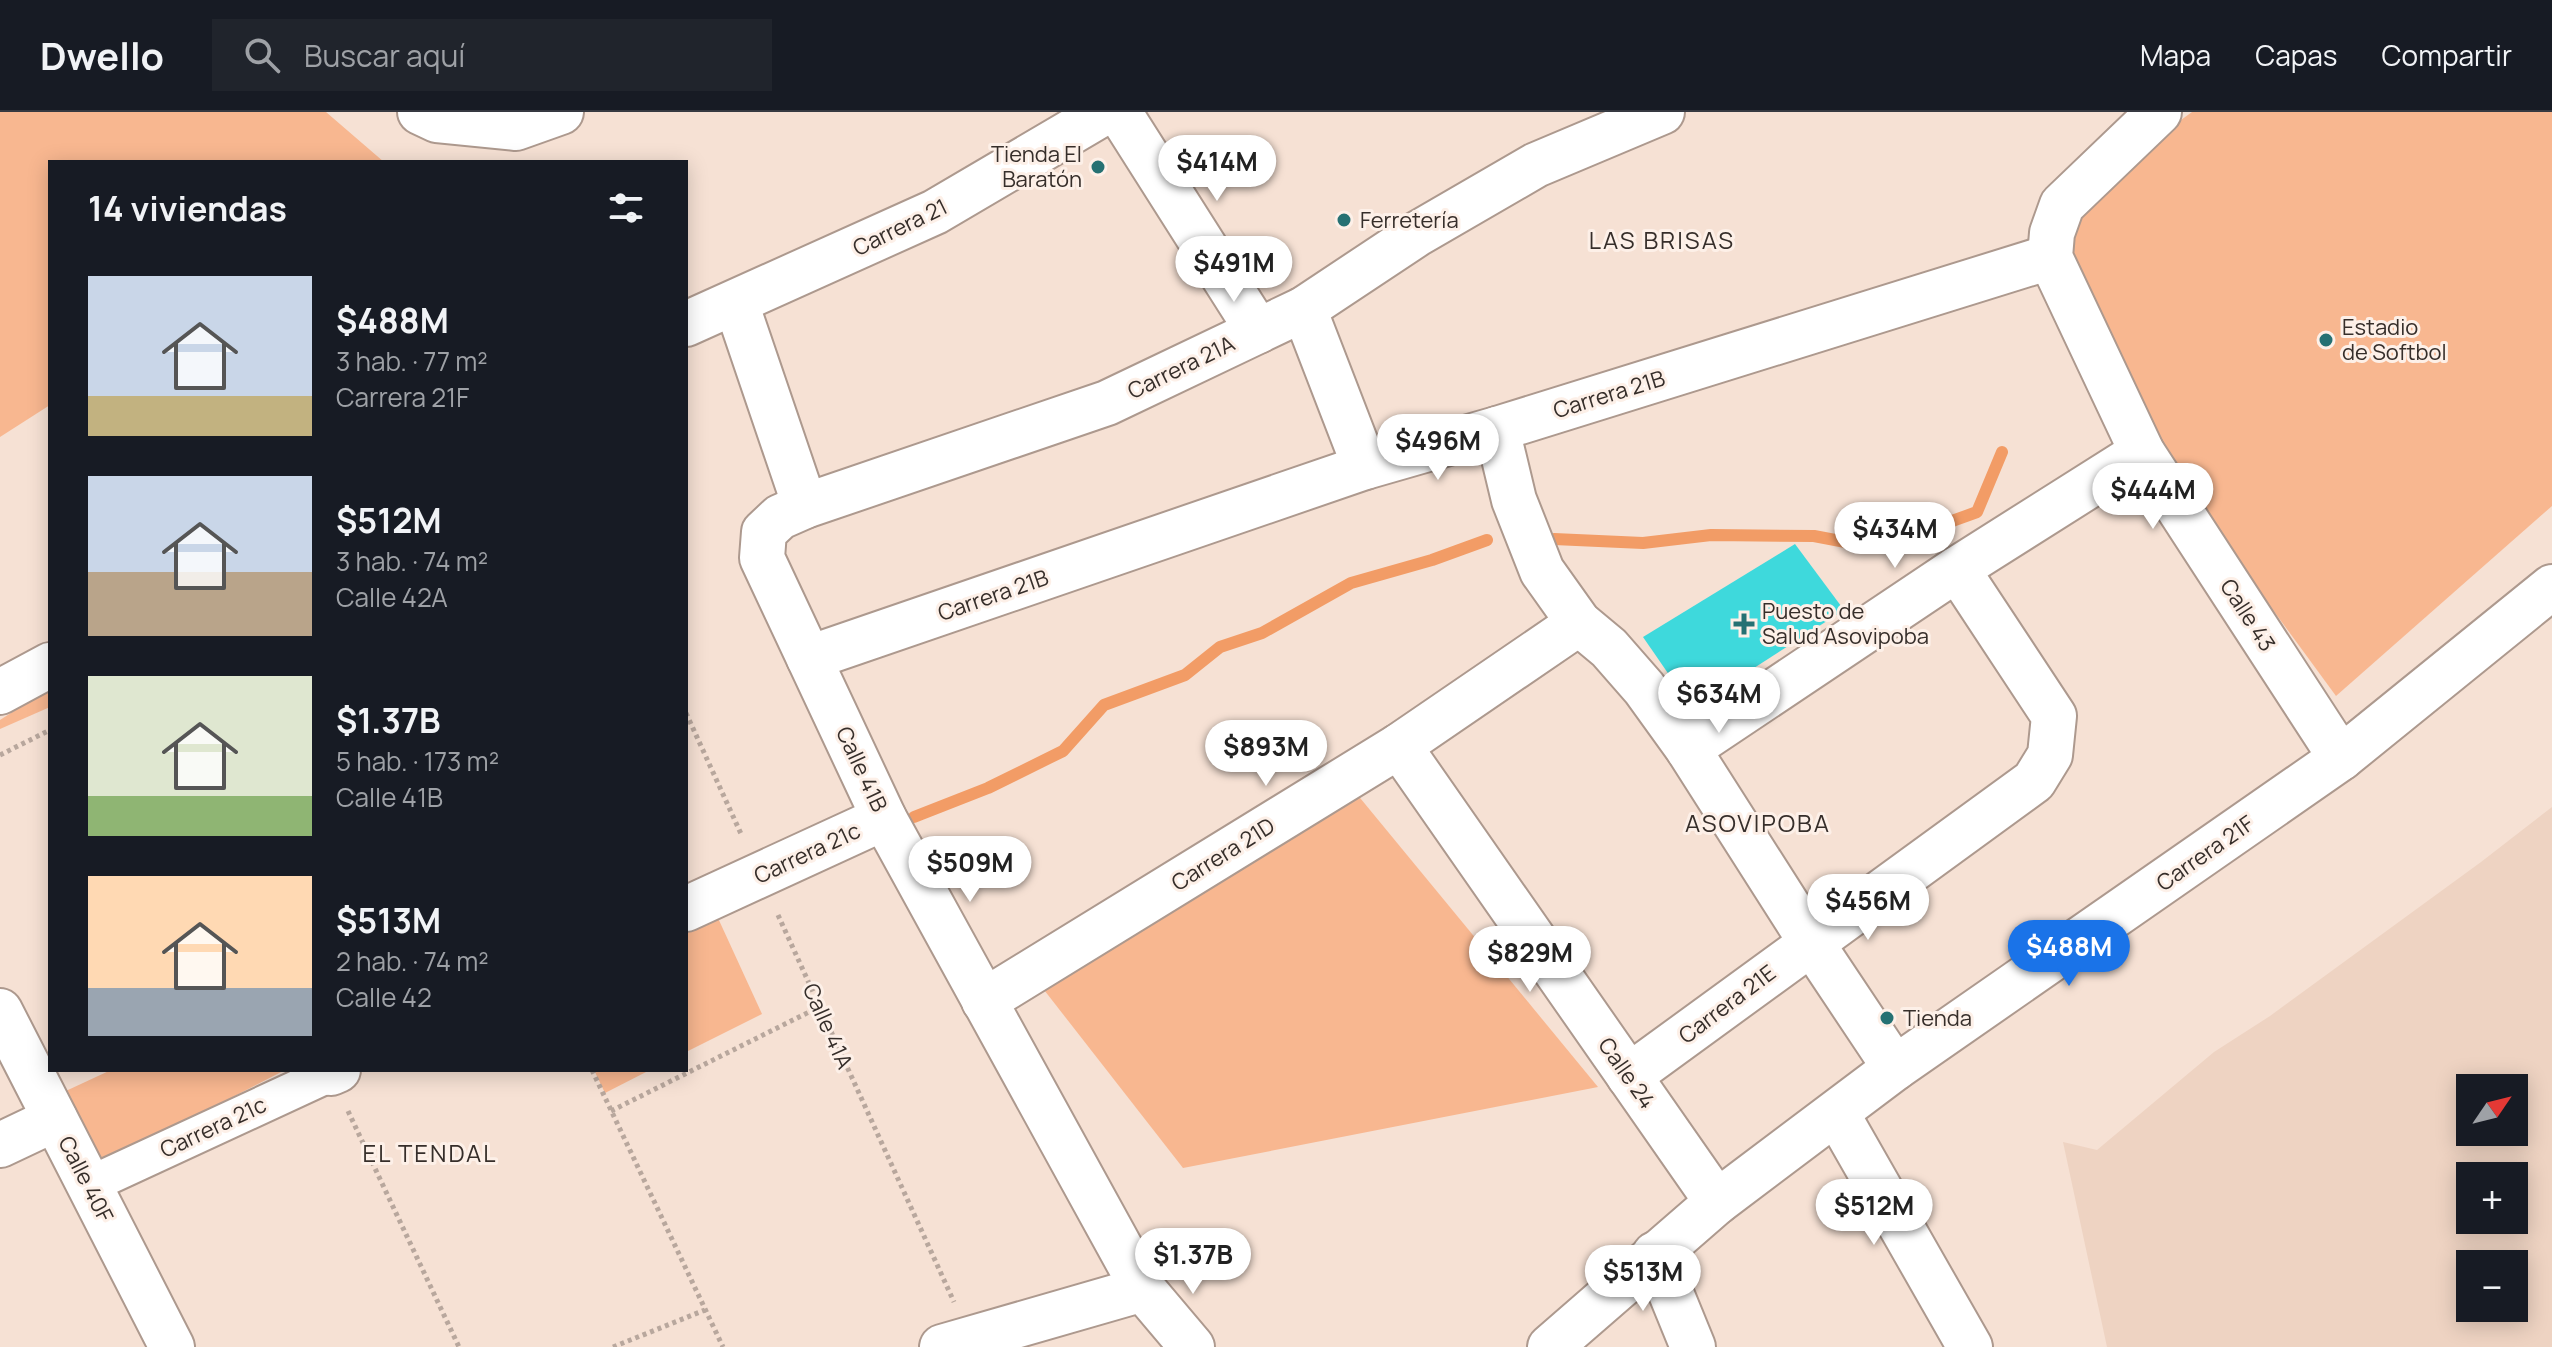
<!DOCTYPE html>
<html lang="es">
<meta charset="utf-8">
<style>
:root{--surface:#171b24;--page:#20242c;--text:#f1f3f6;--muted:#9ea1a6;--line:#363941;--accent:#1a73e8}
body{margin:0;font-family:Manrope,sans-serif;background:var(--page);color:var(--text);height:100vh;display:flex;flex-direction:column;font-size:30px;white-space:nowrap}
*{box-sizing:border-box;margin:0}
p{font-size:26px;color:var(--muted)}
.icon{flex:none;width:44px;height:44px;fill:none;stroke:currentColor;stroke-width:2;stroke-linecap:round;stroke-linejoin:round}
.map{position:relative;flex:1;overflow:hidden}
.sheet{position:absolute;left:48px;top:48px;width:640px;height:912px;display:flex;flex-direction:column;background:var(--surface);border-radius:0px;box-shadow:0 4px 20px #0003}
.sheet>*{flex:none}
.needle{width:52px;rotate:55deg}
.buttons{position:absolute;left:2456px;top:962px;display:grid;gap:16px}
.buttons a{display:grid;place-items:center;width:72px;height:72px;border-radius:0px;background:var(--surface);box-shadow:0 4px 20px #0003;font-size:40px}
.price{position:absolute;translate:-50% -68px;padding:0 18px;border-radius:28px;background:#fff;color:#222;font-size:26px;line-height:52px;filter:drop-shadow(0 2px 4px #0008)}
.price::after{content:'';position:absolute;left:50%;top:48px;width:24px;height:18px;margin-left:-12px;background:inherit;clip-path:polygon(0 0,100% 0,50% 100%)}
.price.active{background:var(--accent);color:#fff}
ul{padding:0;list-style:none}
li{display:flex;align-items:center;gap:24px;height:200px;padding:0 40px}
li span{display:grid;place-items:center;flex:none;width:224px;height:160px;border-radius:0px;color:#555}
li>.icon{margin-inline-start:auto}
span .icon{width:96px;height:96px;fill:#fffc;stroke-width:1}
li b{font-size:34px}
h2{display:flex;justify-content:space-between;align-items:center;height:96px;padding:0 40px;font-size:34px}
header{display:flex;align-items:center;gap:48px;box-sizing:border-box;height:112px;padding:0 40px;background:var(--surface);border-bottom:2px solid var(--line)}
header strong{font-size:38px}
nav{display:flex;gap:44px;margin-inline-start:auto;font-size:28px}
.search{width:560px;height:72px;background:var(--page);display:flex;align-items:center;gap:20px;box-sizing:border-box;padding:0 28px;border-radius:0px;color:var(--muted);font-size:30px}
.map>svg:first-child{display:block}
.built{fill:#eed3c2;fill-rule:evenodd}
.green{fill:#f8b790}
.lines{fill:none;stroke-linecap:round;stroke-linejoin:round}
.stream{stroke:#f29c66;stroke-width:12}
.building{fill:#3ed9dc}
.pedestrian-casing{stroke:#ad998e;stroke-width:40}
.minor-casing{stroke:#ad998e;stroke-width:48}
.tertiary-casing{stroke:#ad998e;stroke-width:48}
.path{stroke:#b8a79d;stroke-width:5;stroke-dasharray:4 4;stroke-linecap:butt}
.pedestrian{stroke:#fff;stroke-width:36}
.minor{stroke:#fff;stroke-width:44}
.tertiary{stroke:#fff;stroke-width:44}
.poi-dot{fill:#267173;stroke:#fdf0e8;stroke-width:3}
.labels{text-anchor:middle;stroke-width:6;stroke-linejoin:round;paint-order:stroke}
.poi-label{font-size:22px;fill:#362e2a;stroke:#fdf0e8;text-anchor:start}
.street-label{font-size:22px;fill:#362e2a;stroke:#fdf0e8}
.neighbourhood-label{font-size:24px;letter-spacing:2px;fill:#362e2a;stroke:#fdf0e8}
</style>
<header>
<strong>Dwello</strong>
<div class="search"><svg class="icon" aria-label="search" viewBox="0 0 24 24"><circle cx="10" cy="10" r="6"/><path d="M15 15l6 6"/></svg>Buscar aquí</div>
<nav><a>Mapa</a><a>Capas</a><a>Compartir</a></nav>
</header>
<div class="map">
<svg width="2552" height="1235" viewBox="0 0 2552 1235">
<rect width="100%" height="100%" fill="#f6e1d4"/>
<path class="built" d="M2552,695V1235H2107L2063,1030L2097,1038L2214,940L2270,904L2481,750ZM2470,976H2514V1020H2470ZM2470,1064H2514V1108H2470ZM2470,1152H2514V1196H2470Z"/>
<g class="green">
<polygon points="0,0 326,0 384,50 50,50 50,293 0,325"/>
<polygon points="2192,0 2552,0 2552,394 2336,584 2144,322 2054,134 2076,84"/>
<polygon points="50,576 50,595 0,617 0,608"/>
<polygon points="1356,681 1598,975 1183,1056 1041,874"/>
<polygon points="712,793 762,902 686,940 686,805"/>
<polygon points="111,958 285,958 93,1057 55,984"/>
<polygon points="594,958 650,958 605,981"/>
</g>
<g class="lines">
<g class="stream">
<polyline points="1554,427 1643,431 1711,423 1814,424 1877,436 1977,400 2002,340"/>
<polyline points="914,705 988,676 1063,639 1104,593 1185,563 1220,535 1262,521 1351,471 1432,448 1487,428"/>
</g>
</g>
<polygon class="building" points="1795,432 1844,498 1692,596 1643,525"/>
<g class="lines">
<g class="pedestrian-casing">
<polyline id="pedestrian" points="89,1073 331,961"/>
</g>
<g class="minor-casing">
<g id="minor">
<polyline points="420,0 437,8 516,16 561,0"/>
<polyline points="1119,0 1258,219"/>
<polyline points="2159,0 2062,93 2052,121 2050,145 2142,340 2341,646"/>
<polyline points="736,191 805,394"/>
<polyline points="1304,197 1365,355"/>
<polyline points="686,212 935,100 1105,0"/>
<polyline points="1497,317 1514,388 1542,459 1579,511 1609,536 1644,576 1688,637 1811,830 1895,956"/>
<polyline points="809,546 1365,355 1497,317 2050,145"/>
<polyline points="0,580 50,553"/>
<polyline points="1399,634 1717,1090"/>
<polyline points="1688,637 1957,457 2142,340"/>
<polyline points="686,797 884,706"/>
<polyline points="984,889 1399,634 1579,511"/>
<polyline points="331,961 338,958"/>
<polyline points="1629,964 2034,669 2050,643 2054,604 1957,457"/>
<polyline points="1837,1002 1970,1235"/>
<polyline points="0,1033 55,1007"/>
<polyline points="1655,1142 1693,1235"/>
<polyline points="1143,1177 884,706 762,446 764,420 780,405 805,394 1107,291 1304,197 1417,122 1536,53 1662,0"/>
</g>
</g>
<g class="tertiary-casing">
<g id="tertiary">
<polyline points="0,899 172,1235"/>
<polyline points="942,1235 1143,1177 1192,1235"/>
<polyline points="1550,1235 1717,1090 1895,956 2341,646 2552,475"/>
</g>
</g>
<g class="path">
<polyline points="686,601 742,724"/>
<polyline points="0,643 50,618"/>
<polyline points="778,803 954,1190"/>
<polyline points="592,958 723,1235"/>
<polyline points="348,999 459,1235"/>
<polyline points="611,999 819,895"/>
<polyline points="613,1235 705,1198"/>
</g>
<use href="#pedestrian" class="pedestrian"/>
<use href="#minor" class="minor"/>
<use href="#tertiary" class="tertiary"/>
</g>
<g class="poi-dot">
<circle cx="1098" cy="55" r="8"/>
<circle cx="1344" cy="108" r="8"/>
<circle cx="2326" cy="228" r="8"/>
<path d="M1740 500h8v8h8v8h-8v8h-8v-8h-8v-8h8z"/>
<circle cx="1887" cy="906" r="8"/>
</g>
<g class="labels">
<g class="poi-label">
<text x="1082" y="50" text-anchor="end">Tienda El<tspan x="1082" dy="25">Baratón</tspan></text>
<text x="1360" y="116">Ferretería</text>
<text x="2342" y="223">Estadio<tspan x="2342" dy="25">de Softbol</tspan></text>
<text x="1762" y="507">Puesto de<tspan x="1762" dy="25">Salud Asovipoba</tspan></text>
<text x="1903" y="914">Tienda</text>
</g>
<g class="street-label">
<text transform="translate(900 115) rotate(-26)" y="8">Carrera 21</text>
<text transform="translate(1181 255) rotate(-26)" y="8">Carrera 21A</text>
<text transform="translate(1609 282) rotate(-17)" y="8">Carrera 21B</text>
<text transform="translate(993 483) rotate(-19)" y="8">Carrera 21B</text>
<text transform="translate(2248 503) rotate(57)" y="8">Calle 43</text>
<text transform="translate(862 657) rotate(65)" y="8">Calle 41B</text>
<text transform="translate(807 741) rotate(-25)" y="8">Carrera 21c</text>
<text transform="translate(2205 741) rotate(-35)" y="8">Carrera 21F</text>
<text transform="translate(1223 742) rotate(-32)" y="8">Carrera 21D</text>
<text transform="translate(1727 892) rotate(-37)" y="8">Carrera 21E</text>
<text transform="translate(828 914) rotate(66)" y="8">Calle 41A</text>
<text transform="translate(1627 961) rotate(55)" y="8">Calle 24</text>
<text transform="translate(213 1015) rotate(-25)" y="8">Carrera 21c</text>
<text transform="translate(86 1067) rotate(63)" y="8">Calle 40F</text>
</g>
<g class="neighbourhood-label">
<text x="1662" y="137">LAS BRISAS</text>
<text x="1758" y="720">ASOVIPOBA</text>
<text x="430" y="1050">EL TENDAL</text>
</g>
</g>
</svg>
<div class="buttons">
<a><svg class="needle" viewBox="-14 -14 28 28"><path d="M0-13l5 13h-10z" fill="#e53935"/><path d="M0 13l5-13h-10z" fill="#9ea1a6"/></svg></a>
<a>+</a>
<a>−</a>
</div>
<b class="price" style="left:1217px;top:91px">$414M</b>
<b class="price" style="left:1234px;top:192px">$491M</b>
<b class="price" style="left:1438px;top:370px">$496M</b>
<b class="price" style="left:2153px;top:419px">$444M</b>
<b class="price" style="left:1895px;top:458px">$434M</b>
<b class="price" style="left:1719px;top:623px">$634M</b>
<b class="price" style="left:1266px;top:676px">$893M</b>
<b class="price" style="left:970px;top:792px">$509M</b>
<b class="price" style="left:1868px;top:830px">$456M</b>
<b class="price active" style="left:2069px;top:876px">$488M</b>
<b class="price" style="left:1530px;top:882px">$829M</b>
<b class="price" style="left:1874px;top:1135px">$512M</b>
<b class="price" style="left:1193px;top:1184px">$1.37B</b>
<b class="price" style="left:1643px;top:1201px">$513M</b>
<section class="sheet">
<h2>14 viviendas<svg class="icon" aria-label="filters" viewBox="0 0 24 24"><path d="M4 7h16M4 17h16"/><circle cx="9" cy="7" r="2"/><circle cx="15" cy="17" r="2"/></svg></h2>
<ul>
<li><span style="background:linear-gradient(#c9d6e8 75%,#c2b280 0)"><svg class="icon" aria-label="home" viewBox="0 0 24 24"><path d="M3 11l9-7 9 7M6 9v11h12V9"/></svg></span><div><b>$488M</b><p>3 hab. · 77 m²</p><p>Carrera 21F</p></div></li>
<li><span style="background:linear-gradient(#c9d6e8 60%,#b9a48a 0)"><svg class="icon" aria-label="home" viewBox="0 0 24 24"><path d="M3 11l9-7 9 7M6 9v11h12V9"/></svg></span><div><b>$512M</b><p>3 hab. · 74 m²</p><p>Calle 42A</p></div></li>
<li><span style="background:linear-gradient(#dfe7d0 75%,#8fb573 0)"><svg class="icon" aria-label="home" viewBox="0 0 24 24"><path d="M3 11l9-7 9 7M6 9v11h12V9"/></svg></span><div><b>$1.37B</b><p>5 hab. · 173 m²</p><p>Calle 41B</p></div></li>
<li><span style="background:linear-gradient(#ffd9b3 70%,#9aa5b1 0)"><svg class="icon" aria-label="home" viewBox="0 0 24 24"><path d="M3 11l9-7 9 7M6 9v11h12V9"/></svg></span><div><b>$513M</b><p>2 hab. · 74 m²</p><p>Calle 42</p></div></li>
</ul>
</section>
</div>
